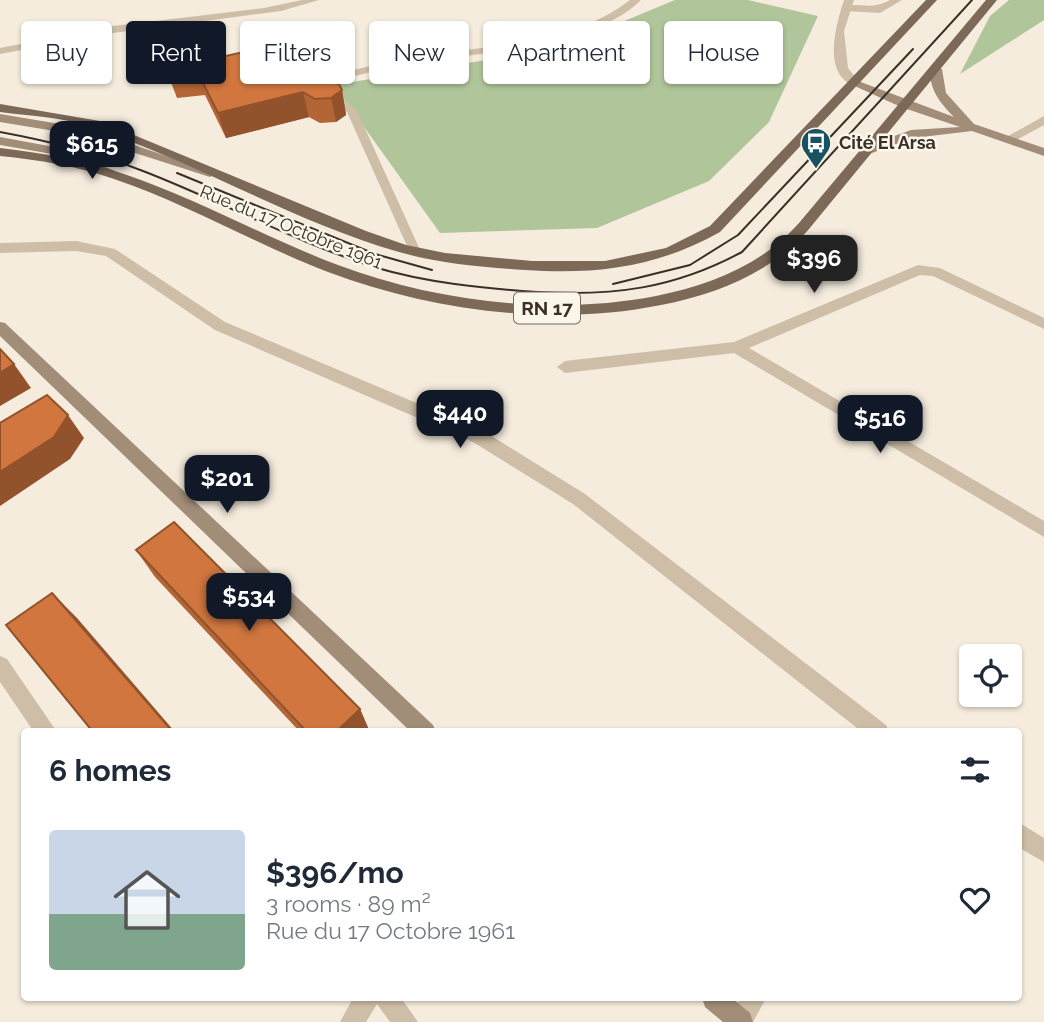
<!DOCTYPE html>
<meta charset="utf-8">
<style>
:root{--surface:#fff;--page:#f2f2f3;--text:#1f2937;--muted:#747a83;--accent:#111827}
body{margin:0;font-family:Raleway,sans-serif;background:var(--page);color:var(--text);height:100vh;display:flex;flex-direction:column;font-size:26px;white-space:nowrap}
*{box-sizing:border-box;margin:0}
p{font-size:23px;color:var(--muted)}
.icon{flex:none;width:38px;height:38px;fill:none;stroke:currentColor;stroke-width:2;stroke-linecap:round;stroke-linejoin:round}
.map{position:relative;flex:1;overflow:hidden}
.drawer{position:absolute;left:21px;top:728px;width:1001px;height:273px;display:flex;flex-direction:column;background:var(--surface);border-radius:7px;box-shadow:0 2px 5px #0004}
.drawer>*{flex:none}
.top-card{position:absolute;left:21px;top:21px;width:1003px;height:63px;display:flex;gap:14px}
.controls{position:absolute;left:959px;top:644px;display:grid;gap:14px}
.controls a{display:grid;place-items:center;width:63px;height:63px;border-radius:7px;background:var(--surface);box-shadow:0 2px 5px #0004;font-size:35px}
.price{position:absolute;translate:-50% -60px;padding:0 16px;border-radius:14px;background:var(--accent);color:#fff;font-size:23px;line-height:46px;filter:drop-shadow(0 2px 4px #0008)}
.price::after{content:'';position:absolute;left:50%;top:42px;width:21px;height:16px;margin-left:-10px;background:inherit;clip-path:polygon(0 0,100% 0,50% 100%)}
.price.current{background:#222;color:#fff}
ul{padding:0;list-style:none}
li{display:flex;align-items:center;gap:21px;height:175px;padding:0 28px}
li span{display:grid;place-items:center;flex:none;width:196px;height:140px;border-radius:7px;color:#555}
li>.icon{margin-inline-start:auto}
span .icon{width:84px;height:84px;fill:#fffc;stroke-width:1}
li b{font-size:30px}
h2{display:flex;justify-content:space-between;align-items:center;height:84px;padding:0 28px;font-size:30px}
.chip{padding:0 24px;border-radius:7px;background:var(--surface);box-shadow:0 2px 5px #0004;font-size:24px;line-height:63px}
.chip.current{background:var(--accent);color:#fff}
.map>svg:first-child{display:block}
.green{fill:#b1c59b}
.lines{fill:none;stroke-linecap:round;stroke-linejoin:round}
.lane{fill:#cebea7;fill-rule:evenodd}
.street{fill:#cebea7;fill-rule:evenodd}
.secondary{fill:#a28d78;fill-rule:evenodd}
.primary{fill:#7d6958;fill-rule:evenodd}
.tram{stroke:#3a3028;stroke-width:2}
.wall{fill:#b46536}
.shaded-wall{fill:#92532c}
.building{fill:#d1763f;stroke:#92532c;stroke-width:2}
.labels{text-anchor:middle;stroke-width:5;stroke-linejoin:round;paint-order:stroke}
.far-poi-label{font-size:18px;font-weight:bold;fill:#3a3028;stroke:#fbf6ea;text-anchor:start}
.far-street-label{font-size:18px;fill:#3a3028;stroke:#fbf6ea}
.shield{fill:#fbf6ea;stroke:#746b62;stroke-width:2}
.shield-label{font-size:19px;font-weight:bold;fill:#3a3028}
</style>
<div class="map">
<svg width="1044" height="1022" viewBox="0 0 1044 1022">
<rect width="100%" height="100%" fill="#f5ecdd"/>
<g class="green">
<polygon points="675,0 748,0 818,16 769,122 709,181 597,228 440,233 334,85 486,60 581,39"/>
<polygon points="1009,0 1044,0 1044,20 960,74 990,16"/>
</g>
<g class="lines">
<g class="lane">
<path d="M630,0H641C595,47 474,53 410,64C382,69 354,76 327,83L357,111L421,252L419,255H411L347,112L315,84V80C346,72 378,63 409,58C481,45 570,47 630,0Z"/>
<path d="M890,0H902L880,13L846,11L841,8C857,0 869,12 890,0Z"/>
</g>
<g class="street">
<polygon points="302,0 319,0 281,11 113,33 0,54 0,48 113,26 264,8"/>
<path d="M844,0H854L844,31L848,68L860,83L854,86C822,73 836,25 844,0Z"/>
<polygon points="1044,116 1044,125 1011,143 1001,140"/>
<polygon points="76,241 115,249 225,322 485,432 585,494 886,725 889,732 862,732 573,504 473,442 215,330 106,256 76,251 0,253 0,243"/>
<polygon points="918,265 940,268 1044,318 1044,329 933,276 920,275 749,348 1044,521 1044,537 734,353 565,373 557,367 565,361 734,342"/>
<polygon points="0,656 7,659 57,732 34,732 0,682"/>
<polygon points="1018,822 1044,838 1044,862 1018,847"/>
<polygon points="353,998 401,998 418,1022 390,1022 377,1004 366,1022 340,1022"/>
<polygon points="740,998 766,998 753,1022 728,1022"/>
</g>
<g class="secondary">
<path d="M936,66L942,69L946,93L974,124L1044,148V156L972,131L913,138L872,153H864V147L911,130L960,127L901,107L848,83L858,81L954,117C940,103 929,89 930,69Z"/>
<polygon points="0,114 54,123 111,137 216,173 210,177 79,135 0,122"/>
<polygon points="0,137 65,149 126,176 120,180 58,155 0,145"/>
<polygon points="0,322 5,323 433,725 436,732 411,732 0,336"/>
<polygon points="702,998 732,998 750,1013 753,1022 723,1022 705,1007"/>
</g>
<g class="primary">
<path d="M926,0H937L720,232C658,267 596,275 525,270C483,267 441,264 399,252C294,222 198,163 94,128C65,117 31,116 0,112V104L100,121L366,231L406,245L445,253L532,261H605L666,248L710,226Z"/>
<path d="M986,0H997L809,229C771,273 717,294 661,305C552,327 432,311 328,272C255,244 188,204 114,179C77,166 39,160 0,156V148C42,153 84,160 124,174C198,199 266,238 338,265C437,302 553,316 656,296C710,285 762,265 799,223Z"/>
</g>
<g class="tram">
<path d="M0,132C49,141 97,153 143,171C221,201 295,242 374,267C427,283 482,288 537,292C614,296 673,289 742,252L972,0"/>
<polyline points="177,173 375,254 432,270"/>
<polyline points="613,284 690,265 738,235 913,49"/>
</g>
</g>
<g class="wall">
<polygon points="208,60 313,83 342,90 346,115 336,122 320,123 309,117 226,138 205,95 177,98 166,69"/>
<polygon points="136,550 360,709 369,730 368,732 300,732 155,577"/>
</g>
<g class="shaded-wall">
<polygon points="342,90 346,115 336,122 331,98"/>
<polygon points="303,92 309,117 226,138 218,113"/>
<polygon points="14,364 31,388 0,406 0,373"/>
<polygon points="68,415 84,438 70,459 0,506 0,472"/>
<polygon points="52,593 77,618 175,732 173,732"/>
<polygon points="360,709 369,730 368,732 336,732"/>
</g>
<g class="building">
<polygon points="289,42 313,83 325,80 339,84 342,90 331,98 315,99 303,92 218,113 197,71 169,73 166,69 171,62 190,55 208,60"/>
<polygon points="0,349 14,364 0,373"/>
<polygon points="47,395 68,415 54,437 0,472 0,423"/>
<polygon points="174,522 360,709 336,732 307,732 136,550"/>
<polygon points="52,593 173,732 93,732 6,625"/>
</g>
<defs>
<g id="bus-pin" transform="scale(1.575)"><path d="M0 17L-7.5 6A9.5 9.5 0 1 1 7.5 6Z" fill="#195260" stroke="#fbf6ea"/><path d="M-5-6H5V4H4V6H2V4H-2V6H-4V4H-5ZM-3.5-4V0h7V-4ZM-3.5 1.2v1.5H-2V1.2ZM2 1.2v1.5H3.5V1.2Z" fill="#fff"/></g>
</defs>
<g fill-rule="evenodd">
<use href="#bus-pin" x="816" y="143"/>
</g>
<g class="labels">
<g class="far-poi-label">
<text x="839" y="149">Cité El Arsa</text>
</g>
<g class="far-street-label">
<text transform="translate(291 227) rotate(22)" y="6">Rue du 17 Octobre 1961</text>
</g>
<rect class="shield" x="514" y="292.5" width="66" height="31" rx="5"/>
<g class="shield-label">
<text x="547" y="315">RN 17</text>
</g>
</g>
</svg>
<div class="controls">
<a><svg class="icon" aria-label="locate" viewBox="0 0 24 24"><circle cx="12" cy="12" r="6"/><path d="M12 2v4M12 18v4M2 12h4M18 12h4"/></svg></a>
</div>
<b class="price" style="left:92px;top:181px">$615</b>
<b class="price current" style="left:814px;top:295px">$396</b>
<b class="price" style="left:460px;top:450px">$440</b>
<b class="price" style="left:880px;top:455px">$516</b>
<b class="price" style="left:227px;top:515px">$201</b>
<b class="price" style="left:249px;top:633px">$534</b>
<div class="top-card">
<a class="chip">Buy</a>
<a class="chip current">Rent</a>
<a class="chip">Filters</a>
<a class="chip">New</a>
<a class="chip">Apartment</a>
<a class="chip">House</a>
</div>
<section class="drawer">
<h2>6 homes<svg class="icon" aria-label="filters" viewBox="0 0 24 24"><path d="M4 7h16M4 17h16"/><circle cx="9" cy="7" r="2"/><circle cx="15" cy="17" r="2"/></svg></h2>
<ul>
<li><span style="background:linear-gradient(#c9d6e8 60%,#7fa58c 0)"><svg class="icon" aria-label="home" viewBox="0 0 24 24"><path d="M3 11l9-7 9 7M6 9v11h12V9"/></svg></span><div><b>$396/mo</b><p>3 rooms · 89 m²</p><p>Rue du 17 Octobre 1961</p></div><svg class="icon" aria-label="heart" viewBox="0 0 24 24"><path d="M12 20l-8-8c-3-5 5-10 8-4 3-6 11-1 8 4z"/></svg></li>
</ul>
</section>
</div>
